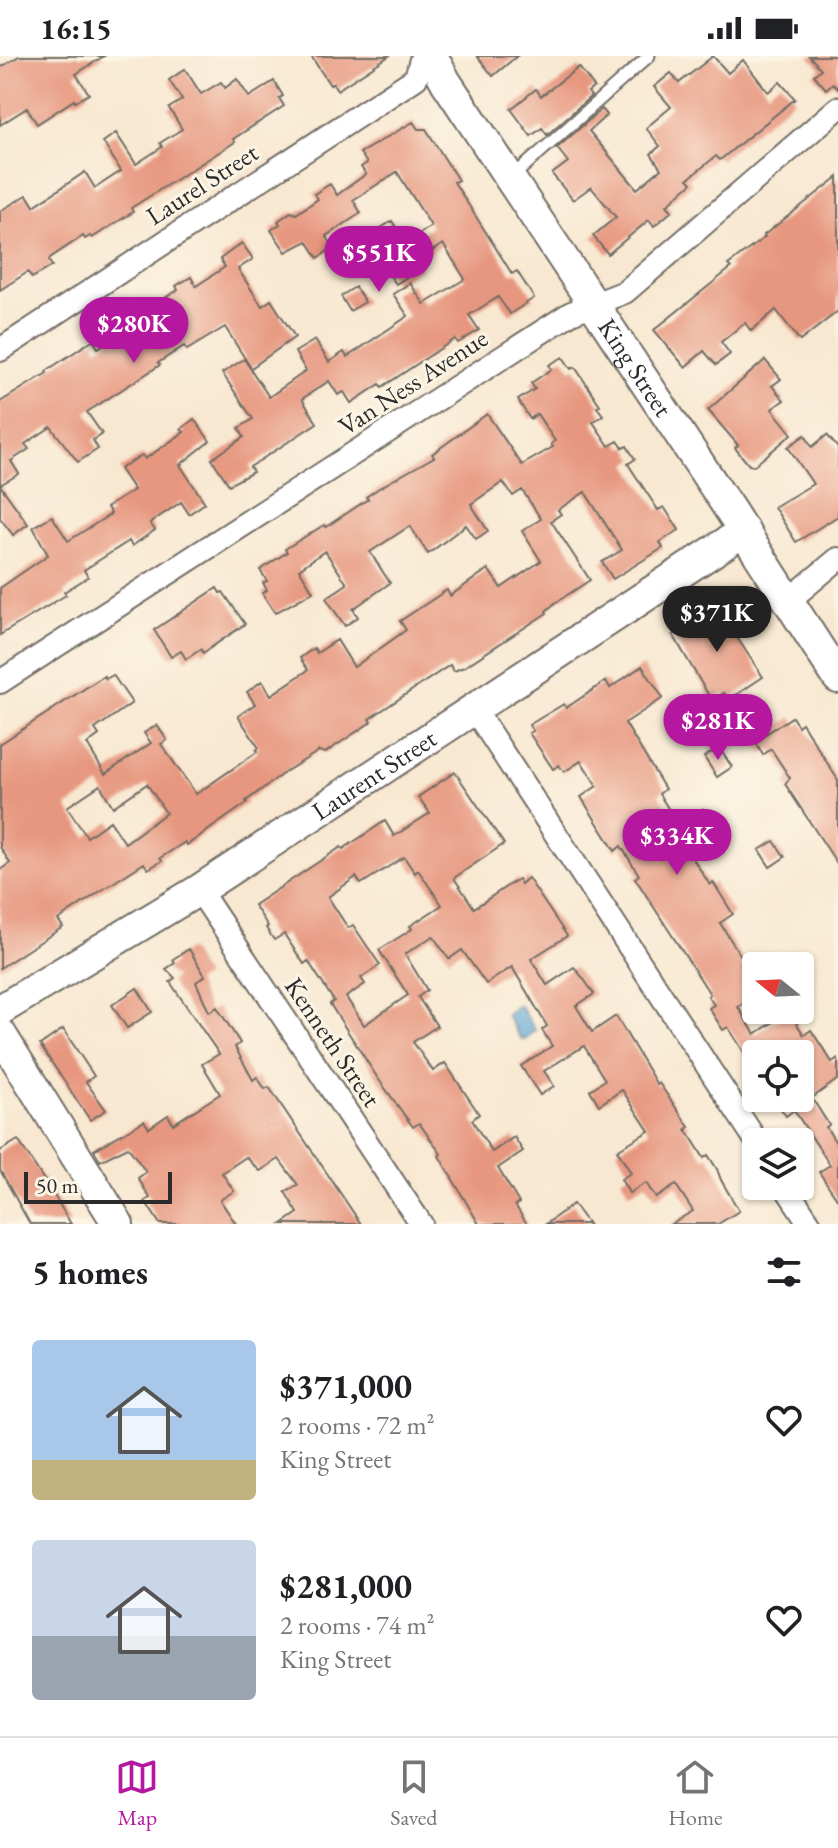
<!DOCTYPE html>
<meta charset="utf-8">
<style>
:root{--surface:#fff;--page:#f2f2f2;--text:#202124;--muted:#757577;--line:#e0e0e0;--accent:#b5179e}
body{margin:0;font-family:"EB Garamond",serif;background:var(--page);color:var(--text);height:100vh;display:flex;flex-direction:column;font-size:30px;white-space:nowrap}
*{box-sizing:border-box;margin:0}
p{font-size:26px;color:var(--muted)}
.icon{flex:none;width:44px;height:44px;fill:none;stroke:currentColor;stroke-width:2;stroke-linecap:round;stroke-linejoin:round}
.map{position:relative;height:1168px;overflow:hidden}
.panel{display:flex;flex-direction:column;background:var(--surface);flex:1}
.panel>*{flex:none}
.needle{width:52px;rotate:288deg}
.fabs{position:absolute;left:742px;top:896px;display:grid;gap:16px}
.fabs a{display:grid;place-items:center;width:72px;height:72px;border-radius:8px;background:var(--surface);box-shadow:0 2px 6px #0004;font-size:40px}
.scale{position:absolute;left:24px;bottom:20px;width:148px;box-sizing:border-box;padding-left:8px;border:4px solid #2b2b2b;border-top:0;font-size:22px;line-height:28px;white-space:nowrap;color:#2b2b2b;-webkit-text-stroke:6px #fcf5e5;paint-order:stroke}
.price{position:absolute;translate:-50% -68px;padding:0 18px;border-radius:28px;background:var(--accent);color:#fff;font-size:26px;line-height:52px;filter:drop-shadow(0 2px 4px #0008)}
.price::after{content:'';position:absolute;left:50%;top:48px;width:24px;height:18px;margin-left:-12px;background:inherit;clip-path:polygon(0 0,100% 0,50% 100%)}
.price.active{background:#222;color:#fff}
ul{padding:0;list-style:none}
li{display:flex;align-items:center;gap:24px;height:200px;padding:0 32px}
li span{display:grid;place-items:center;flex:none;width:224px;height:160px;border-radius:8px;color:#555}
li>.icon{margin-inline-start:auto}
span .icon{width:96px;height:96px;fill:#fffc;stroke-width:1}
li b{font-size:34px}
h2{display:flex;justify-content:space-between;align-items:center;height:96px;padding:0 32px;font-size:34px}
.status{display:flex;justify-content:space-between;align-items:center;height:56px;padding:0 40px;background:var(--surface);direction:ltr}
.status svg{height:22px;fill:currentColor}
.tabs{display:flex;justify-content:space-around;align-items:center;height:112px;border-top:2px solid var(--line);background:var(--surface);font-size:22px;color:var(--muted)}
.tabs a{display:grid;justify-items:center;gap:4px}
.tabs .active{color:var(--accent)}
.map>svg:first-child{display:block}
.water{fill:#61a7d7;stroke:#466981;stroke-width:2}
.building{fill:#e7977f;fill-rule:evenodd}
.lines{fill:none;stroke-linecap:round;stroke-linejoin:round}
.lane-casing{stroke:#736d65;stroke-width:15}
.street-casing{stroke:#736d65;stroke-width:26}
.secondary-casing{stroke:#736d65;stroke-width:34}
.lane{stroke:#fff;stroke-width:11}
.street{stroke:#fff;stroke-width:22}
.secondary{stroke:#fff;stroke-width:30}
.labels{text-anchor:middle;stroke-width:6;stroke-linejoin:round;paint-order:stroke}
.street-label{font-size:26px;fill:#2b2b2b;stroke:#fcf5e5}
</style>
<div class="status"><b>16:15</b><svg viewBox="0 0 49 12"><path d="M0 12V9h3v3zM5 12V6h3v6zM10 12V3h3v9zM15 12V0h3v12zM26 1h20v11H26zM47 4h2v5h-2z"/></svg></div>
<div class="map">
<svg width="838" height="1168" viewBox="0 0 838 1168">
<rect width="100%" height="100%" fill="#fcf5e5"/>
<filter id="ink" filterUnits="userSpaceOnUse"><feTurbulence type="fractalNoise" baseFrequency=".0125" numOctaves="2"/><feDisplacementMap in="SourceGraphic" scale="16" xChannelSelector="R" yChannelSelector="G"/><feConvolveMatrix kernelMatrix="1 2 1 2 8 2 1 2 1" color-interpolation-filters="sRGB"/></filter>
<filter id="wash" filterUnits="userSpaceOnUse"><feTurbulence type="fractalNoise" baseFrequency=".006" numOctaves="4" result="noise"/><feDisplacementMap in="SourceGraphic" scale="32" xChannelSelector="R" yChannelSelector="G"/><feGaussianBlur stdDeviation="1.8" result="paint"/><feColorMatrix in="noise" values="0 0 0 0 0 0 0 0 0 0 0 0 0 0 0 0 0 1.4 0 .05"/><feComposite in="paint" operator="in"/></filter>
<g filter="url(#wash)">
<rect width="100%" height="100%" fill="#f8e8d1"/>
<polygon class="water" points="519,948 535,974 525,984 521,983 506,959"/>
<g id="blocks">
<g class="building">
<polygon points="19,0 104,0 76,18 89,38 75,46 74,44 37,68 27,52 0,69 0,12"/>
<polygon points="311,0 389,0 337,34 333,27 330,29"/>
<polygon points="477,0 517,0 493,20"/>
<polygon points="713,0 728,17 743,4 768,36 780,26 795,43 720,104 716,100 688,123 692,127 667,149 672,155 654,170 649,164 608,198 593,180 616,161 591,131 573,144 552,118 568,106 557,92 602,53 607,59 589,75 637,133 661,113 651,98 660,90 646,72 671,51 654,31 671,17 679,27"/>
<polygon points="809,0 838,0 838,33 833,27 826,33 814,19 821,13"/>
<polygon points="579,11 594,31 588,36 591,40 547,79 542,72 531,80 511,53 536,33 541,40"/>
<polygon points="185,13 201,38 221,26 225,32 237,23 249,41 274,25 283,40 279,42 284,50 233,83 235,86 131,152 133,156 92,182 90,180 85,183 83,180 50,202 49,205 52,210 32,222 28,216 0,234 0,155 27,139 34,150 85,116 95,132 121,115 103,86 116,77 136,108 162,91 160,87 182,73 169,52 182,44 169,24"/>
<polygon points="413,66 418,73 426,73 458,124 454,126 492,186 512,218 517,215 534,242 510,258 498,241 469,259 479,274 458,287 455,283 382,331 380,328 351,347 344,336 338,339 329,325 302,343 317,367 250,411 253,416 229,429 212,403 244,381 239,372 253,363 222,317 244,303 269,341 306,315 295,296 315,284 329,306 344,296 347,301 408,260 393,238 410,227 424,248 465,223 443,188 417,205 421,212 396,228 364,183 392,165 406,187 431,170 397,116 353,144 361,157 326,180 334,191 318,202 307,185 286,196 271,174 280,168 278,165 291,156 296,158 318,143 314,138 330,128 337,139 366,118 361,111 367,107 360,97"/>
<polygon points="838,121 838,255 800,285 776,254 751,275 745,267 721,286 730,298 716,309 704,295 685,311 654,274 731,212 728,209 765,181 764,179"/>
<polygon points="242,187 253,203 238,213 262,250 271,244 295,281 251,312 225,271 187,294 184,290 158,307 160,309 87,356 102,378 93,384 98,393 78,406 51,371 25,388 29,393 11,405 19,418 0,429 28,468 13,479 0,462 0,346 47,317 46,315 93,284 98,292 136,268 134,265 167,244 165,242 178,234 176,230 191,221 196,230 225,211 220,203"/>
<polygon points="355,231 365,246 350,255 341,240"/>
<path d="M563,301L571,313L575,311L600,349L597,351L603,359L593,366L609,390L618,385L623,392L627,390L635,403L628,408L658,454L664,451L679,474L660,486L663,492L613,523L602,506L622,494L585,436L558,454L561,458L551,465L590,524L555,547L546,555L547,557L464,611L454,615L450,609L369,663L371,666L325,697L319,695L285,716L246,745L247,747L187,789L185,786L160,802L162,805L148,813L144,807L102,834L58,864L63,871L0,912V814L10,807L0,791V688L104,620L106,623L113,619L132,647L95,673L99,679L87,688L105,718L151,687L144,677L157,669L167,684L161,688L196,738L257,696L256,694L259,692L238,660L255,648L247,636L262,625L271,639L308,614L300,602L314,592L317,597L337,584L354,611L406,574L400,565L447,534L450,540L488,513L501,532L541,505L522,475L541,463L522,434L513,440L503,426L471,448L488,475L476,483L466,469L428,498L410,470L370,496L390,527L353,553L358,561L345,570L326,542L347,528L325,495L299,513L313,536L275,557L262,537L267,534L263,527L267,525L260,514L287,496L285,493L324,469L326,471L368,443L366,441L379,432L434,401L432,398L487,358L522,409L553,391L551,388L555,385L537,358L530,363L518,344L535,333L531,327L552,313L549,309ZM147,728L166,757L125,787L110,765L87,781L67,751L100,729L113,751Z"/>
<polygon points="765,304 781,323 772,330 784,344 772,353 792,378 754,410 749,409 735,392 738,389 708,354"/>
<polygon points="194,363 210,385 180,409 205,447 189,458 181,446 150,467 155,474 132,490 129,485 84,514 88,521 64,536 66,539 0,579 0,532 48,499 33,471 52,460 68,485 111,458 107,451 134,434 120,413 142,399 145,403 184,376 181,373"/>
<polygon points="805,379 812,391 827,379 838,392 838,460 796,486 774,451 813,428 788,391"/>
<polygon points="217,532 220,537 223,536 245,568 203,597 201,593 186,603 181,595 171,601 154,574"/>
<polygon points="721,548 738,574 734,577 763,621 728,644 724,637 712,645 673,579 681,574 679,572"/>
<polygon points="642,610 663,642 625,667 665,733 659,738 678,768 703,753 713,768 683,787 710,829 713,826 733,858 720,867 744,905 741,908 756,932 756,940 738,951 755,978 789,956 804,979 811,974 832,1006 838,1002 838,1023 812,1042 829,1069 826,1071 838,1090 838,1144 819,1116 830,1109 794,1054 786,1060 773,1042 800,1042 800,998 751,998 747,1001 728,971 723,974 709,952 714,949 708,940 710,938 635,822 639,819 621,790 615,795 581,741 597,730 581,705 564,716 559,709 553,713 529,677 533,675 529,669 547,658 564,648 566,652 606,625 610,632"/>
<polygon points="792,661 798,670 802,667 838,724 838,809 785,728 790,722 771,693 763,699 755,685"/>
<polygon points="719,692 732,711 717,721 704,701"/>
<path d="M455,716L504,788L454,822L474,852L518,823L521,828L528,822L567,880L531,903L547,929L574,911L583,922L594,938L576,950L592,976L616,960L657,1029L659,1027L689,1071L686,1073L704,1102L708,1099L717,1113L721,1124L739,1155L718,1168H671L693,1155L676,1129L656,1142L646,1127L629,1137L621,1123L631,1117L617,1094L649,1075L622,1034L599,1049L590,1034L605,1024L584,990L544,1015L554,1030L540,1039L521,1010L552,990L542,974L547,970L512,911L486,928L462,894L449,903L433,880L405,898L427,934L418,941L437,970L413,986L433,1015L445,1007L479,1058L472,1064L492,1096L514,1081L523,1095L498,1112L519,1147L515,1149L527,1168H479L439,1100L441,1098L419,1067L413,1071L377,1021L330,948L334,945L308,905L304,908L284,878L274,884L266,872L268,870L254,849L341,791L343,793L385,765L394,780L430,757L418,741ZM404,801L415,817L418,814L442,849L410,870L412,873L379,894L408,939L364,969L346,941L365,928L361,922L380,909L353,869L348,872L328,841L356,821L361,828Z"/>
<polygon points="774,785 785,801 770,811 759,794"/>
<polygon points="189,893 205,920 196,926 209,956 217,951 240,987 235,991 253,1024 257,1021 265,1033 269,1031 361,1168 282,1168 298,1157 285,1136 298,1129 279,1103 260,1115 246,1101 222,1117 234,1135 220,1144 236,1168 160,1168 145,1145 150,1142 138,1122 146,1116 128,1091 100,1105 94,1094 144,1065 149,1072 168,1059 173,1068 220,1038 202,1008 219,998 170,926 175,922 166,913 175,907 173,903"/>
<polygon points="137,932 152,956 127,972 112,949"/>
<polygon points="63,973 94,1020 86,1026 106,1054 90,1064 40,989"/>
<polygon points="18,1084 55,1141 71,1168 30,1168 0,1114 0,1095"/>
<polygon points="573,1148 588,1168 546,1168"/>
</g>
</g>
</g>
<g filter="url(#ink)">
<use href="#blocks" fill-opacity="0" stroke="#736d65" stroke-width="2"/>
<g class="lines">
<g class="lane-casing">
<polyline id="lane" points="511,122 649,0"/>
</g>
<g class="street-casing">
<g id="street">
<polyline points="0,294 416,22 422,0"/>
<polyline points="788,545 838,503"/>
<polyline points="0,626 571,257 625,236 838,52"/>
<polyline points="474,653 757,1086"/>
<polyline points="199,834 421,1168"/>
<polyline points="785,1130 810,1168"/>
</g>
</g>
<g class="secondary-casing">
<g id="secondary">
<path id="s1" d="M432,0L446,26L730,454L838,622"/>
<path id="s2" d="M0,954L199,834L744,475"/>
<polyline points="0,977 118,1168"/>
</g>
</g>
<use href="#lane" class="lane"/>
<use href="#street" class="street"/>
<use href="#secondary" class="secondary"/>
</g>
</g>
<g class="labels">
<g class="street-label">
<text transform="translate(202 128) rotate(-33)" y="9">Laurel Street</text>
<text dy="9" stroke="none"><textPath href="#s1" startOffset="372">King Street</textPath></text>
<text transform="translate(413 326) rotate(-33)" y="9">Van Ness Avenue</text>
<text dy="9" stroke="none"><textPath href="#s2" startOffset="442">Laurent Street</textPath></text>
<text transform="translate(333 986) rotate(56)" y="9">Kenneth Street</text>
</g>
</g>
</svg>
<div class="fabs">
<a><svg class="needle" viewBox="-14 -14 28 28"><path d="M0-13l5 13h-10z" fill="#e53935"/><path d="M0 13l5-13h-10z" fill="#757577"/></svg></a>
<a><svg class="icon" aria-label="locate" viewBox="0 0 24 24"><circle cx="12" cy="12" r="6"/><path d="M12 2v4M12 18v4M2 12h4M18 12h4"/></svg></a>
<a><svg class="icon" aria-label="layers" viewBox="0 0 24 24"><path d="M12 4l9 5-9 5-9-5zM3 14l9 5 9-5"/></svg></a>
</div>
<div class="scale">50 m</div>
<b class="price" style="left:379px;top:238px">$551K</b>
<b class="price" style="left:134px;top:309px">$280K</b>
<b class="price active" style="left:717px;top:598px">$371K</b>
<b class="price" style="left:718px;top:706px">$281K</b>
<b class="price" style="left:677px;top:821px">$334K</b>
</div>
<section class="panel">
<h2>5 homes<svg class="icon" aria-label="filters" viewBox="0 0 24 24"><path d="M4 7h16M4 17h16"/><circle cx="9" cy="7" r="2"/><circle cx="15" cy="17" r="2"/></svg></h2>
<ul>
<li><span style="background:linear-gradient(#a9c7e8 75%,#c2b280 0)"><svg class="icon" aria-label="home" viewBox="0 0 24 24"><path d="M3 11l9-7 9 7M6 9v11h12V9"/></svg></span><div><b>$371,000</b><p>2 rooms · 72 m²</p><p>King Street</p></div><svg class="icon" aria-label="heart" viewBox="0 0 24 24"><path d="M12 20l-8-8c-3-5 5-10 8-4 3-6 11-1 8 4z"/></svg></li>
<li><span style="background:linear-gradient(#c9d6e8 60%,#9aa5b1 0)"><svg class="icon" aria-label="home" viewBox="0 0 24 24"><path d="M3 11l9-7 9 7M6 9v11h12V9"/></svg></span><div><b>$281,000</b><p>2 rooms · 74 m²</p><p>King Street</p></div><svg class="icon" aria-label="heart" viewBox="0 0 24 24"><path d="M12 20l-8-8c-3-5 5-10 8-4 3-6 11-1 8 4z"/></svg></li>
</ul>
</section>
<nav class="tabs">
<a class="active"><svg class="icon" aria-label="map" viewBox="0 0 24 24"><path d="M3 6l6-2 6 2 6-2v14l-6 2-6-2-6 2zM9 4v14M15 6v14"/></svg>Map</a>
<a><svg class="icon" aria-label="saved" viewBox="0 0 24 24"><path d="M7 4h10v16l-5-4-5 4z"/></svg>Saved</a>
<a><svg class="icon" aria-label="home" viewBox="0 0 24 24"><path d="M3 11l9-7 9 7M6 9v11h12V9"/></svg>Home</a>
</nav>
